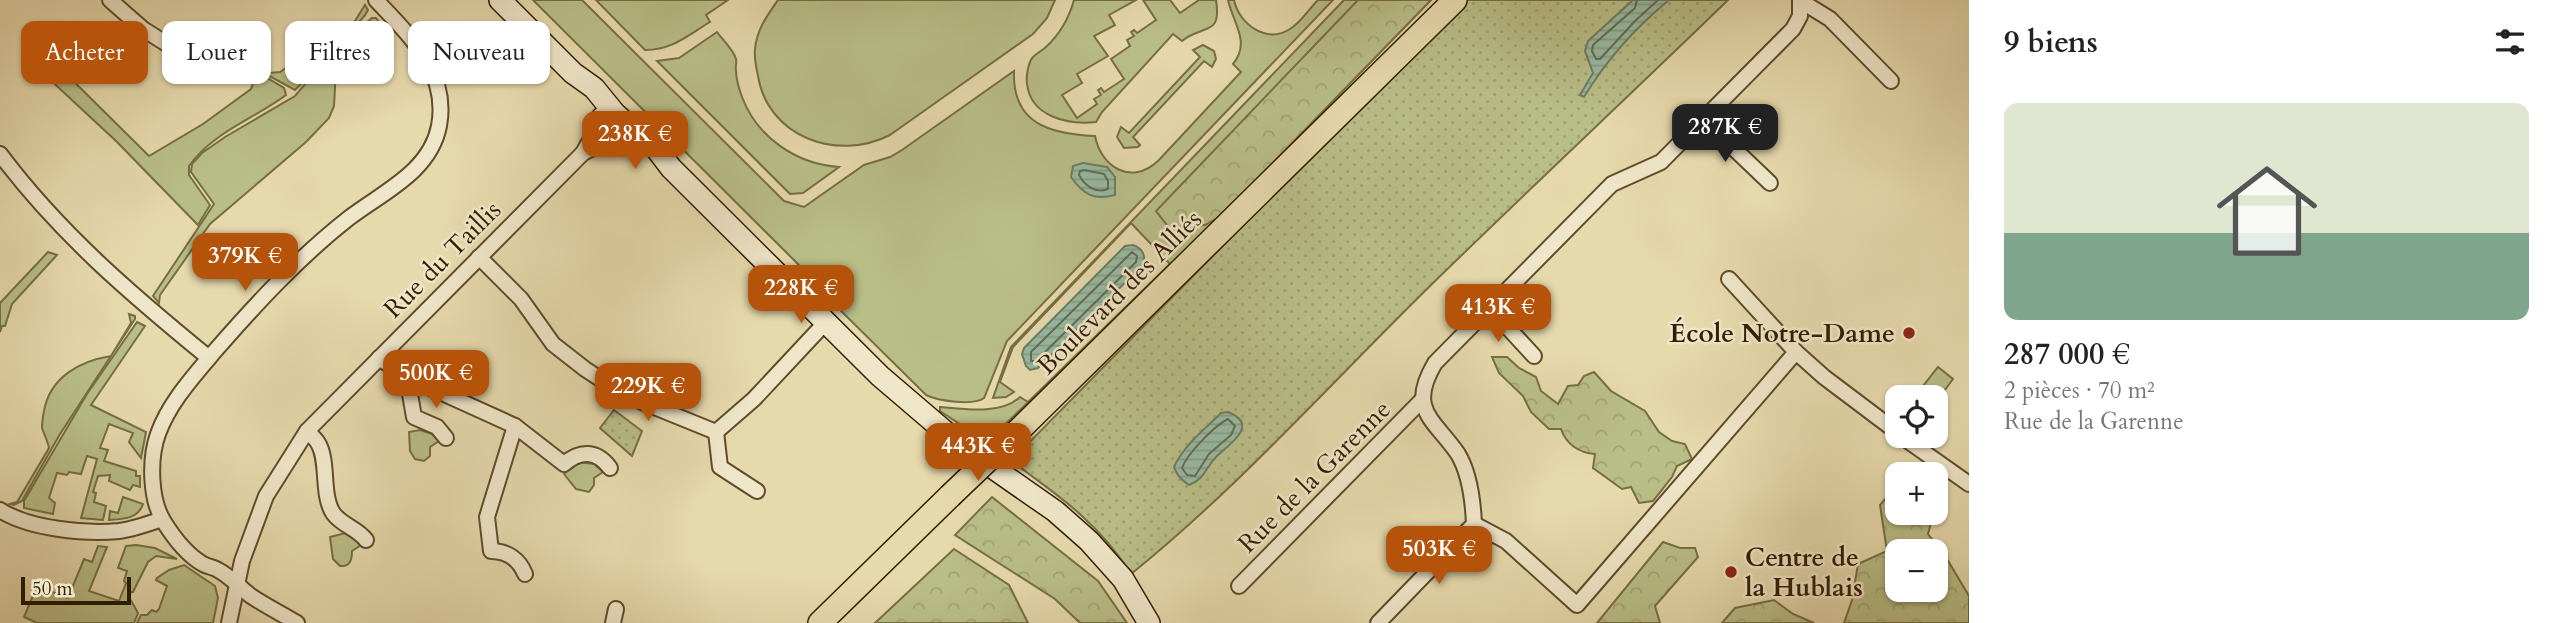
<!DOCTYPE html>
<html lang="fr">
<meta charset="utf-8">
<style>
:root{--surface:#fff;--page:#f2f2f2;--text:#222;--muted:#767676;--line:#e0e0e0;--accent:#b45309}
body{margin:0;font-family:Cardo,serif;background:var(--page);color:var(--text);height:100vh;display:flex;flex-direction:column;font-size:26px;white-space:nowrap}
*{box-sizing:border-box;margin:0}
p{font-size:23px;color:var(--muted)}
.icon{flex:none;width:38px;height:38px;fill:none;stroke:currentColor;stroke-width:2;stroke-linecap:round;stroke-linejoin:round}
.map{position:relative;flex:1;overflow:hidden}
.details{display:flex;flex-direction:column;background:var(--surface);width:595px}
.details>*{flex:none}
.top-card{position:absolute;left:21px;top:21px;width:665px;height:63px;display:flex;gap:14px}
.fabs{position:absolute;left:1885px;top:385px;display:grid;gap:14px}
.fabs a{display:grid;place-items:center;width:63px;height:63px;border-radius:14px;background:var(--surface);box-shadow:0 2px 5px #0004;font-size:35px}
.scale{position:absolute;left:21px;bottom:18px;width:110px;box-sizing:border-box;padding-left:7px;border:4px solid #321d00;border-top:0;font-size:19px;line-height:24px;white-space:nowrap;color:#321d00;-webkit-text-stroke:5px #efe6c9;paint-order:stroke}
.price{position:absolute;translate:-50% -60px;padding:0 16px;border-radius:14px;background:var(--accent);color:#fff;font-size:23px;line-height:46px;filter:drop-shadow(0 2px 4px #0008)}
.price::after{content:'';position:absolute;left:50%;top:42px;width:21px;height:16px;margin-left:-10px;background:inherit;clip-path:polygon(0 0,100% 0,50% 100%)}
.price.on{background:#222;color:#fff}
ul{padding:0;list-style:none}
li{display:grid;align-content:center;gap:14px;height:371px;padding:0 35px}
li+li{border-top:2px solid var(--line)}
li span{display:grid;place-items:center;height:217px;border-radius:14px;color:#555}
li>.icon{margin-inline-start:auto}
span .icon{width:126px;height:126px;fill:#fffc;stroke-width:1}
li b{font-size:30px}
h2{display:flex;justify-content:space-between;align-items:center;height:84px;padding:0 35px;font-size:30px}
.pill{padding:0 24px;border-radius:14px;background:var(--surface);box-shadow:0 2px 5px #0004;font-size:24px;line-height:63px}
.pill.on{background:var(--accent);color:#fff}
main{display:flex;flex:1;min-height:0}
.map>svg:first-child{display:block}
.grass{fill:#b9be87;stroke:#766e44;stroke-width:2}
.forest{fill:url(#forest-crowns);stroke:#766e44;stroke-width:2;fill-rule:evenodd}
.park{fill:url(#park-dots);stroke:#766e44;stroke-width:2}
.water{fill:url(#water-rules);stroke:#6f7c62;stroke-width:2}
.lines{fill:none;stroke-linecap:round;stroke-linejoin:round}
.shore{stroke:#646c52;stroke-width:2}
.street-casing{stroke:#5f4c2b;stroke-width:18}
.secondary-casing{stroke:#321d00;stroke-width:24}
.primary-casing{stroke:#321d00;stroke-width:26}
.street{stroke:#efe6c9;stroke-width:14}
.secondary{stroke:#efe6c9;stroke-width:21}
.primary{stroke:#e6d9ac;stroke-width:23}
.primary-bridge-casing{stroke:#321d00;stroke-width:26;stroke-linecap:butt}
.primary-bridge{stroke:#e6d9ac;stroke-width:23}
.poi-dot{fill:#8f2418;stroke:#efe6c9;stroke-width:2.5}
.labels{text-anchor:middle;stroke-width:5;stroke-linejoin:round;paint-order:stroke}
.street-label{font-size:26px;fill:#321d00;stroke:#efe6c9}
.poi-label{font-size:26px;font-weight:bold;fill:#321d00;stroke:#efe6c9;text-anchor:end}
</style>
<main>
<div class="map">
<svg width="1969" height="623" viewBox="0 0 1969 623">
<defs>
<pattern id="forest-crowns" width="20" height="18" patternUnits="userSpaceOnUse" patternTransform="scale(1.75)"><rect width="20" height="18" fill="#b9be87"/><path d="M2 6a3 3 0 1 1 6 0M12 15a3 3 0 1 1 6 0" fill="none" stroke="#a0a373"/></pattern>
<pattern id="park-dots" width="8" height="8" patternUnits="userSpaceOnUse" patternTransform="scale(1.75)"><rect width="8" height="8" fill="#b9be87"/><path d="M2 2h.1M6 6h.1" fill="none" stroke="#a0a373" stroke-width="1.8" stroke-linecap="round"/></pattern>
<pattern id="water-rules" width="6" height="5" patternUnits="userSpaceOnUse" patternTransform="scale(1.75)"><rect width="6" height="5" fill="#97bba4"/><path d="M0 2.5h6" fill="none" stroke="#83a08b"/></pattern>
</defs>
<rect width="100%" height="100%" fill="#e6d9ac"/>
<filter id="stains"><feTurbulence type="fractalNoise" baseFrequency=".00286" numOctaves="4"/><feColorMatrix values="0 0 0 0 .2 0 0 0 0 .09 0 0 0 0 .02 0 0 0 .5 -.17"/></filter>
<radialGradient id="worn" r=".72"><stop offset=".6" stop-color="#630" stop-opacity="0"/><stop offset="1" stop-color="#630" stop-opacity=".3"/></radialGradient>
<g class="grass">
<path d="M533,0H582L784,201L804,207L864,165L890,157L902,150L1014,71C1012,124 1050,134 1095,136C1101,167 1131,186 1158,161L1241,72L1233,64C1251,42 1233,23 1228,0H1234C1239,24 1266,44 1290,29C1301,22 1309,9 1318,0H1333L1007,341L984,398C973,406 938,401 926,395L829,299L830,296Z"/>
<path d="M596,0H728L706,15L710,22C688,35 673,50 645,50Z"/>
<path d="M778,0H1055L1047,18L1033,34L890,135C837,162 768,137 758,76C756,67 754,57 755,49C757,29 767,16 778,0Z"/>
<path d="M1074,0H1136L1109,15L1115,25L1094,36L1108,56L1077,74L1082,83L1062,95L1077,118L1097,104L1094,99L1101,95L1098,90L1101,88L1104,92L1124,79L1111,59L1130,46L1127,40L1134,36L1131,32L1134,30L1137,33L1156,20L1143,0H1170L1180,13L1199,0H1216C1222,37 1203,24 1182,41L1173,34L1102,112L1096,122C1068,125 1031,117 1027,84C1026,76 1028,63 1033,57C1037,53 1043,50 1046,47C1060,34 1069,18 1074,0Z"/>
<path d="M1344,0H1431L1221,216L991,438L984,440L940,411V407C964,409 1001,415 1020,397L1028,402L1170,264L1131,223L1013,347L1000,382L1014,392L1006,397L993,398L1011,347Z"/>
<path d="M365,5L368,10C364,19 356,24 348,30C327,47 315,71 295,90L220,49V45L269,73L280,72L355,21Z"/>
<path d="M372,18H376L380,23C365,22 346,39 337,51L334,106L329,118L306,142L210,224L160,295L159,303L153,296L214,204L191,172L192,164L202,153L225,137L295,96L337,47Z"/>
<path d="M717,32C723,40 734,51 736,59C737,63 735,67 736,70C736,79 739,89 742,97C757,137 796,164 839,167L803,193L790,194L657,61L679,58Z"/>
<polygon points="1203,45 1214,51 1216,59 1212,67 1204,61 1133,137 1140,145 1138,147 1124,148 1117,137 1121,127 1129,133 1200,57 1193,50"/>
<path d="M42,50L149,156L203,124L251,89C260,70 232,62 217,58L219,54L247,66L284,88L286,95C254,119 213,132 189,166V175L210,205L198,225L116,141L31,62Z"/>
<polygon points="48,252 57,255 12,304 5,326 2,326 0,332 0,303"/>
<path d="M129,314L135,316V319L60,434L22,501L14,505L10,504L17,502L49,448C48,442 44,434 42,428C42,423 43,416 44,411C50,377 80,361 111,356L131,323Z"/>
<polygon points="137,322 145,326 91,405 146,432 141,458 129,442 133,433 109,424 100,448 108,450 104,461 136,471 136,476 140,476 140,487 133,485 130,490 109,481 110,475 98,476 93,492 96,493 94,502 106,506 103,520 81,518 97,459 87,456 81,474 69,472 67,475 57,473 49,498 55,503 53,514 24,508 24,501 87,394"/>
<polygon points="1938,367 1953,379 1936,402 1936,397 1916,395"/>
<polygon points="420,430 432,434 439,441 430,447 430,456 424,461 415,459 410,451 409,432"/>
<polygon points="578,462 594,464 603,472 594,478 594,485 589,492 576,489 564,474"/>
<path d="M123,497L143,504C138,519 123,519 109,520L110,511L118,513Z"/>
<path d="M349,532L361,545L352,551C352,560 350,567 340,566L333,559L330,537Z"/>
<polygon points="136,545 155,548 177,559 156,556 148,562 133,592 131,592 129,597 138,613 134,623 37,623 24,617 37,586 68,598 84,559 92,562 98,546 107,547 89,591 119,601 126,583 124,581 127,571 118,568 126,546"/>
<polygon points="184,565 215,586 218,598 213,623 137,623 141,615 147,615 152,610 156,612 159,609 167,586 156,580 157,578 169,570"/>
</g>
<g class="forest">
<polygon points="1358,0 1431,0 1221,216 1205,225 1170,229 1156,211"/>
<path d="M1492,357H1507L1519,368L1536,377L1541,391L1558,404L1568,386L1578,385L1584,376L1594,372L1611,391L1645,411L1659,432L1672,441L1685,444L1692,459L1677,466L1672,477L1653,501L1639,503L1631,487L1622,489L1593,468L1595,454C1579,453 1566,444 1561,429H1549L1531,412L1523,396L1499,373Z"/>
<path d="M1897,485V513H1928L1932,519L1928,534L1944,554L1969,596V623H1844L1852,600L1858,564L1887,551L1880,505ZM1897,551H1936V590H1897Z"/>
<polygon points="992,497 1098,581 1127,623 1080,623 1055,599 955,535"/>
<polygon points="1663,542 1680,548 1695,548 1698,557 1655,606 1660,623 1597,623"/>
<polygon points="954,549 1009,585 1028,623 875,623"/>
<polygon points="1774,600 1793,614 1814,623 1722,623 1735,608"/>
</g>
<g class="park">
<path d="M1465,0H1728C1629,96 1528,190 1429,287C1330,384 1239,487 1131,574C1099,523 1058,495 1011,461Z"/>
<polygon points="614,410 642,431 632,456 600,428"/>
</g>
<g class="water">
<path d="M1633,0H1669C1635,28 1607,59 1584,97L1580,95L1593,73L1585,51L1588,41Z"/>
<path d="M1083,163L1107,167L1115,177V195C1094,201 1083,194 1071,177L1073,166Z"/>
<path d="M1133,245C1143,249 1145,254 1144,264L1038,368L1030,370L1026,366L1022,354L1024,348L1125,246Z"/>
<path d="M1228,412C1261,425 1228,445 1216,457C1206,467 1204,480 1189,485C1182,480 1177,476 1174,467C1184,445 1204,430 1221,413Z"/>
</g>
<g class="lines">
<g class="shore">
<polyline points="1637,0 1635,8 1593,45 1592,51 1596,59 1600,59 1635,21 1658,0"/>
<path d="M1084,170L1104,174L1108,181V189C1096,194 1085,186 1079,175L1080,171Z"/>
<polygon points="1132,252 1137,256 1136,262 1036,361 1031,361 1031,352"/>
<path d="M1228,419L1235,426L1231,435L1209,454L1195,476L1187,475L1182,468C1187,454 1214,426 1228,419Z"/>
</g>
<g class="street-casing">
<g id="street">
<polyline points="110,0 143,29 178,51"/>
<polyline points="1801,1 1830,19 1891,81"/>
<circle cx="193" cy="46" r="16"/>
<polyline points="1703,119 1770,183"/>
<polyline points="598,126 583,153 612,139"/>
<path d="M0,154C59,233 133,296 209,358"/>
<polyline points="479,257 521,299 553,344 585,369 614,388 642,402 716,432 754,399 826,322"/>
<polyline points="1489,307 1534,356"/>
<polyline points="1796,352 1824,377 1897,432"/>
<path d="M379,358L407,377L515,426L564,464C580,450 597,450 610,468"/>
<polyline points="407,377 414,417 437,427 446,438"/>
<path d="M515,426L487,517L491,551C507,551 519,559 525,574"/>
<path d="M307,431C310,434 316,439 318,443C329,461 321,494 333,513C341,525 357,528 366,540"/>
<polyline points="716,432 720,467 757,491"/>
<polyline points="1901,436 1969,484"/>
<path d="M0,510C29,529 85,534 119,531C134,529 148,524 162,519"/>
<polyline points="1474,524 1506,541 1577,605 1796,352 1729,279"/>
<polyline points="1239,586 1423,399"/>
<polyline points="229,623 242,561 266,496 307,431 583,153"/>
<path d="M297,623C282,614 266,606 251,596C240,588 230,576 218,570C214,567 208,567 203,564C187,555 174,538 164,522C150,500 149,459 158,434C169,403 193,377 214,352C255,305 299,257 349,218C383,192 430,172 439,126C449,72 410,36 376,0"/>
<polyline points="613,623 616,609"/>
<path d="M1378,623L1474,524C1473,501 1470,474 1458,454C1434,419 1407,410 1435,363L1612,184L1661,162L1793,29L1800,16V0"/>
</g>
</g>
<g class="secondary-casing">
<g id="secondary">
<polyline points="500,0 573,73 594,88 616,115"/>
<circle cx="611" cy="126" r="12"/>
<polyline points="622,120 649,139 671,168 880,376 963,447 1055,511 1089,541 1123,579 1149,623"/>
</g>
</g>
<g class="primary-casing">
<g id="primary">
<polyline points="1017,432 1455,0"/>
<polyline points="820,623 950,496"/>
</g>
</g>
<use href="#street" class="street"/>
<use href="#secondary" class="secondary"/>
<use href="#primary" class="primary"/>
<g class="primary-bridge-casing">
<polyline id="primary-bridge" points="950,496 1017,432"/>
</g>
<use href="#primary-bridge" class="primary-bridge"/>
</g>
<g class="poi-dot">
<circle cx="1909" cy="333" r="7"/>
<circle cx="1731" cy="572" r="7"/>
</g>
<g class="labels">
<g class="street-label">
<text transform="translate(442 259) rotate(-45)" y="9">Rue du Taillis</text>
<text transform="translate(1119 292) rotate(-45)" y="9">Boulevard des Alliés</text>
<text transform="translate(1314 476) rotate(-45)" y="9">Rue de la Garenne</text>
</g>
<g class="poi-label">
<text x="1895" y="342">École Notre-Dame</text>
<text x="1745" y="566" text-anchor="start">Centre de<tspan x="1745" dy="30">la Hublais</tspan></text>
</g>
</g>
<rect width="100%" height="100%" filter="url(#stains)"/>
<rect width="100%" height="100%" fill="url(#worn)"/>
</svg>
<div class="fabs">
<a><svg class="icon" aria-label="locate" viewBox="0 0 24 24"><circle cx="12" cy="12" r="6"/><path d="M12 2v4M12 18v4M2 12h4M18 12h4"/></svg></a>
<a>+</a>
<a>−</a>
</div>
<div class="scale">50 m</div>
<b class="price on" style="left:1725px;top:164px">287K €</b>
<b class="price" style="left:635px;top:171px">238K €</b>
<b class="price" style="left:245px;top:293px">379K €</b>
<b class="price" style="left:801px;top:325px">228K €</b>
<b class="price" style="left:1498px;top:344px">413K €</b>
<b class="price" style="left:436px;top:410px">500K €</b>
<b class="price" style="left:648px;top:423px">229K €</b>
<b class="price" style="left:978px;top:483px">443K €</b>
<b class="price" style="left:1439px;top:586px">503K €</b>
<div class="top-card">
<a class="pill on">Acheter</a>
<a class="pill">Louer</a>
<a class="pill">Filtres</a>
<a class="pill">Nouveau</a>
</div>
</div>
<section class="details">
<h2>9 biens<svg class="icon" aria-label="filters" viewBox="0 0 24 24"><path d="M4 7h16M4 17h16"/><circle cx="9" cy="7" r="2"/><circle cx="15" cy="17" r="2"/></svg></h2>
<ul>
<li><span style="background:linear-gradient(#dfe7d0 60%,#7fa58c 0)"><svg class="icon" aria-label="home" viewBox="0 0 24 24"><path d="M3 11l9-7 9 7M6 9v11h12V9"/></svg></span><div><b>287 000 €</b><p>2 pièces · 70 m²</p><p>Rue de la Garenne</p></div></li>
</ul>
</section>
</main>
